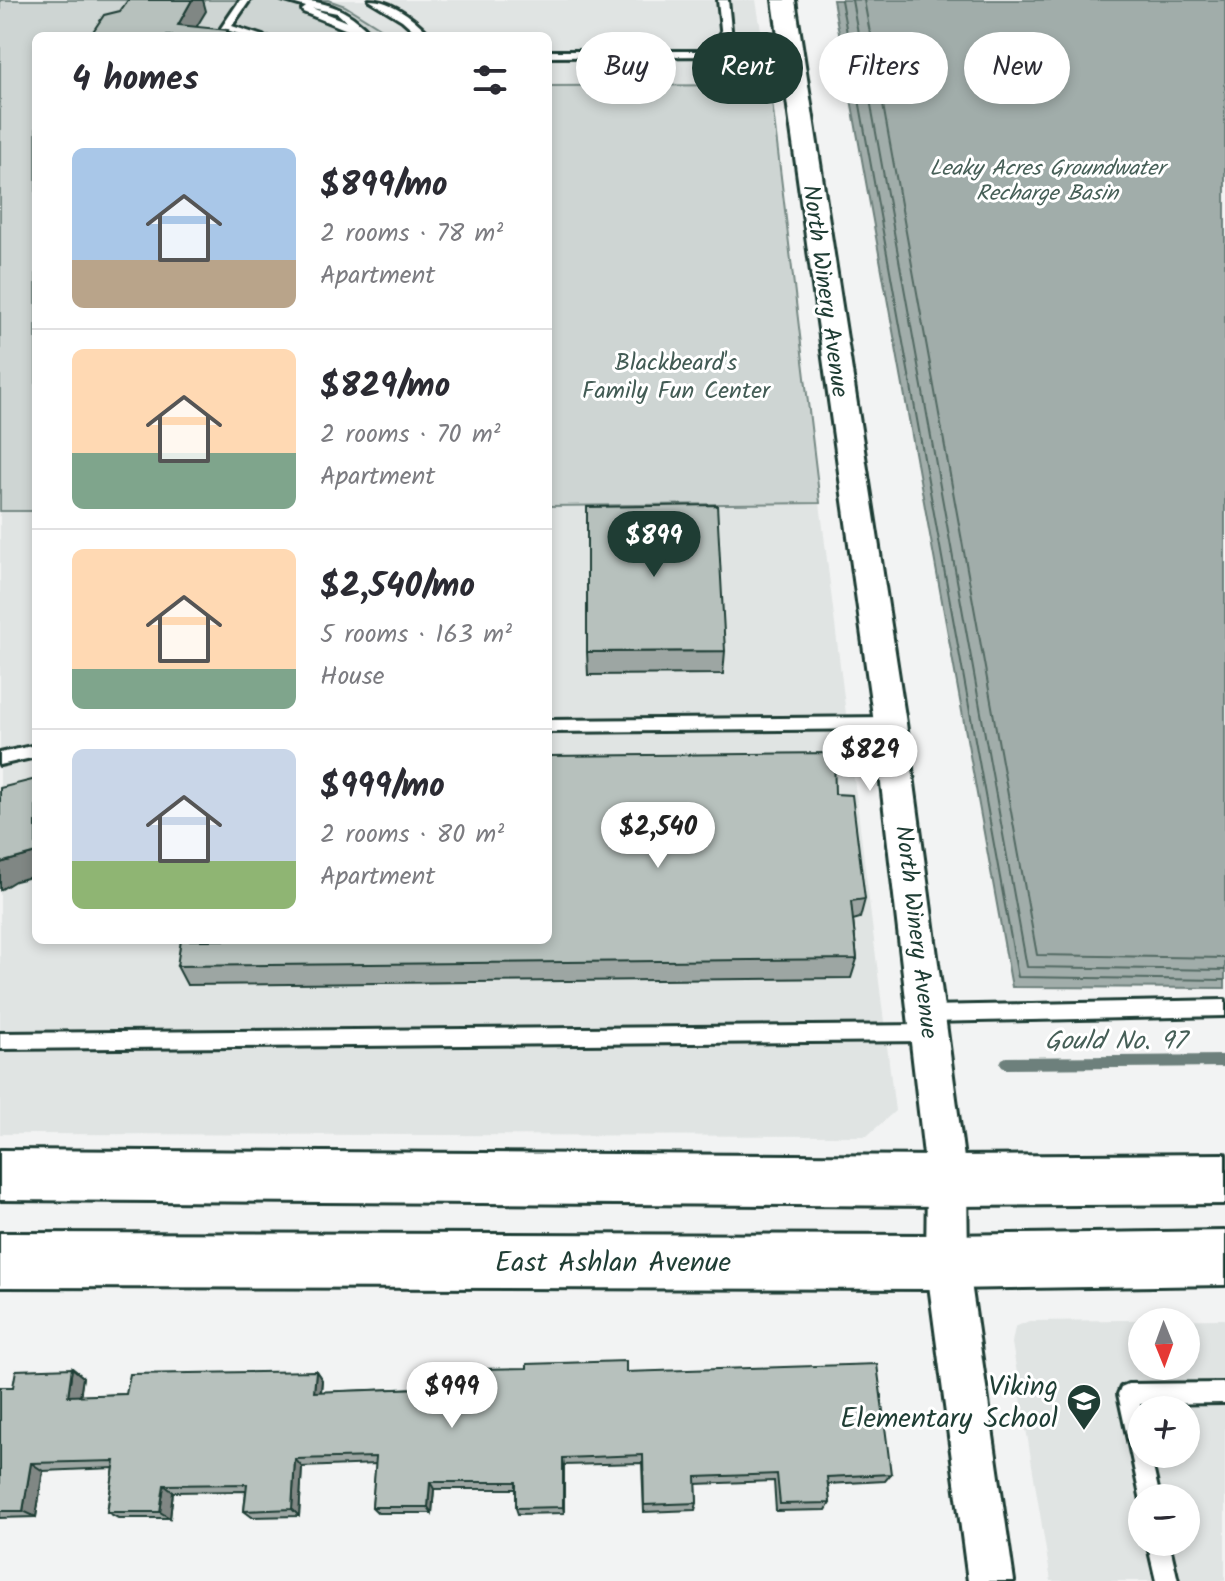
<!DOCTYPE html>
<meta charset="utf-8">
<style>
:root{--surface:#fff;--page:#f2f2f3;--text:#2b2b33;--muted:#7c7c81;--line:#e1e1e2;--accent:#1f3d34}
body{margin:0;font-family:Kalam,sans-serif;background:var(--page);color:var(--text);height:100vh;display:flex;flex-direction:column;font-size:30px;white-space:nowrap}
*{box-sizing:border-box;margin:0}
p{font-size:26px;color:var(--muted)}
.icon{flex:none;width:44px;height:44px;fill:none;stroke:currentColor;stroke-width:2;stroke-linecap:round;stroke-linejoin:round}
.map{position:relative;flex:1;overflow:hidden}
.side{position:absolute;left:32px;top:32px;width:520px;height:912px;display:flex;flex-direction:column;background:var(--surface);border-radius:12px;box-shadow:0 4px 12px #0003}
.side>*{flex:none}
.guide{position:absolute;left:576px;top:32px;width:528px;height:72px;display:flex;gap:16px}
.needle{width:52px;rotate:179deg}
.controls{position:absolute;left:1128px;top:1308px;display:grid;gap:16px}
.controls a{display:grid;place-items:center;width:72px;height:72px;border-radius:50%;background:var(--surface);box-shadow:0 4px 12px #0003;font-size:40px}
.price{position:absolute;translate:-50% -68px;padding:0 18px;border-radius:28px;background:#fff;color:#222;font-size:26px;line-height:52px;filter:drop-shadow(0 2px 4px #0008)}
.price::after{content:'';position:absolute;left:50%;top:48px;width:24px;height:18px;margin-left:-12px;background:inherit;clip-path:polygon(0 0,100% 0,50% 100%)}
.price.selected{background:var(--accent);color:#fff}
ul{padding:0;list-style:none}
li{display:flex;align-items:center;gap:24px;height:200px;padding:0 40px}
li+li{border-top:2px solid var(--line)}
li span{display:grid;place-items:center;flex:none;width:224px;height:160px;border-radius:12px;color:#555}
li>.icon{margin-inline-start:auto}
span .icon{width:96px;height:96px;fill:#fffc;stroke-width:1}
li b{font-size:34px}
h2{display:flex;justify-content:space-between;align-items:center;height:96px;padding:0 40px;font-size:34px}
.pill{padding:0 28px;border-radius:36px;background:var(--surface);box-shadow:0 4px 12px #0003;font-size:28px;line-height:72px}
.pill.selected{background:var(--accent);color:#fff}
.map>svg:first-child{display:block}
.built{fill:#e0e4e3;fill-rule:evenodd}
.green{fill:#ced5d3;stroke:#768984;stroke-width:2}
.water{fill:#a1adaa;stroke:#6d807b;stroke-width:2}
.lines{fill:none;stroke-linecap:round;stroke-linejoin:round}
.shore{stroke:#536a63;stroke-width:2}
.stream{fill:#6d807b;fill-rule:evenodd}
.service-casing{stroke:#1f3d34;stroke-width:6}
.minor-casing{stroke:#1f3d34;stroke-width:6}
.primary-casing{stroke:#1f3d34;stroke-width:6}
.service{fill:#fff;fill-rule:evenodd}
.minor{fill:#fff;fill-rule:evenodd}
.primary{fill:#fff;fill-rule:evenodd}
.wall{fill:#9da6a3;stroke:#1f3d34;stroke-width:2}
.shaded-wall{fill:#808784;stroke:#1f3d34;stroke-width:2}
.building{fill:#b7c1bd;stroke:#1f3d34;stroke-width:2}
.labels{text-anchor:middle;stroke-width:6;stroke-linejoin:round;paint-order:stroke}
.far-water-label{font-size:22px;font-style:italic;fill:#465f57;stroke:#fff}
.street-label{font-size:24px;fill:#1f3d34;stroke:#fff}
.park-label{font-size:24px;fill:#425b54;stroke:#fff}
.water-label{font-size:26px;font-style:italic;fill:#465f57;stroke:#fff}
.near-street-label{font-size:28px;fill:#1f3d34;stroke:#fff}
.near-poi-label{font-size:28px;fill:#1f3d34;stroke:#fff;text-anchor:end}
</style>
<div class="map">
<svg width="1225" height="1581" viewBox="0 0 1225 1581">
<rect width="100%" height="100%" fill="#f2f3f3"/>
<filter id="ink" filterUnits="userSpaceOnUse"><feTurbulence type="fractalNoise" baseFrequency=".0125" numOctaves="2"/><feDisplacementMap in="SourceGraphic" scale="16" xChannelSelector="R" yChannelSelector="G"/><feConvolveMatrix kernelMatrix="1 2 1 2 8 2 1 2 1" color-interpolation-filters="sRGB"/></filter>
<g filter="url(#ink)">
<g class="built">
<polygon points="328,0 756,0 770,85 548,86 548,36 393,36 345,6"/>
<polygon points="820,503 895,1111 867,1136 0,1134 0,511 36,511 36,940 548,940 548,506"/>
<path d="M1225,1319V1581H1051L1012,1343L1015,1327L1029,1321ZM1142,1322H1186V1366H1142ZM1142,1410H1186V1454H1142ZM1142,1498H1186V1542H1142Z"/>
</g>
<g class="green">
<polygon points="0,0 328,0 345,6 393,36 36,36 36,511 0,511"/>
<polygon points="770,85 820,503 548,506 548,86"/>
</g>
<polygon class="water" points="833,0 1225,0 1225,988 1012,987"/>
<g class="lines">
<g class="shore">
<polyline points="841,0 1018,977 1225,980"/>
<polyline points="852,0 1027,967 1225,970"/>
<polyline points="864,0 1037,955 1225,958"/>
</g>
<polygon class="stream" points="1225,1055 1225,1067 1006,1069 1002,1067 1000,1063 1002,1059 1006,1057"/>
<g class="service-casing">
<g id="service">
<polygon points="240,0 250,0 232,26 263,36 245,36 221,28"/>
<path d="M282,0C323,0 345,5 373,36H362L303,12L302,10L306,7ZM312,8L337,13L347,22Z"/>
<path d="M369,0C393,0 415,19 431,36H420L402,20Z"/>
<polygon points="718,0 728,0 733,49 726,56 548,57 548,51 719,51 723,48"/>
<polygon points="890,717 895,719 898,723 895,727 890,729 548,732 548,720"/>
<polygon points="36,745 36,757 0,765 0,753"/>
<polygon points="1225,1000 1225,1016 928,1022 922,1020 919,1014 922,1008 928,1006"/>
<polygon points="929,1025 935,1027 938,1033 935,1039 929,1041 0,1049 0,1033"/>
<polygon points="1225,1383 1225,1403 1140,1404 1142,1454 1150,1454 1160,1498 1142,1498 1142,1505 1118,1394 1121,1387 1128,1384"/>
<polygon points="1147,1542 1169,1542 1178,1581 1156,1581"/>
</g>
</g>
<g class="minor-casing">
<polygon id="minor" points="773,0 795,0 906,723 967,1181 968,1262 1014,1581 968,1581 926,1262 927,1181 874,723"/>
</g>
<g class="primary-casing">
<g id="primary">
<polygon points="0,1150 947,1156 1225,1154 1225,1204 947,1206 0,1200"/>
<polygon points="1225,1231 1225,1285 947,1289 0,1287 0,1233 947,1235"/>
</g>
</g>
<use href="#service" class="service"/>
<use href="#minor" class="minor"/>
<use href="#primary" class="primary"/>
</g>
<g class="wall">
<polygon points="725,651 723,674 588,675 587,652"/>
<polygon points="835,794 865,899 860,918 853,920 857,959 851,978 187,985 177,966"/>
<polygon points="72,1368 83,1377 80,1396 126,1394 316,1371 322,1380 321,1392 423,1388 626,1372 891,1474 885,1481 828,1484 830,1503 826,1510 776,1511 774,1481 696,1484 697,1503 695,1510 644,1512 642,1463 564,1465 564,1513 518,1514 516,1508 516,1489 434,1489 432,1513 378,1513 372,1507 376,1464 302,1467 299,1516 252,1517 244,1511 246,1491 173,1492 170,1518 118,1518 107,1512 114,1468 43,1471 36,1517 0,1518 0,1387 13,1387"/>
</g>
<g class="shaded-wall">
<polygon points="192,0 203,0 206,11 191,36 178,25"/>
<polygon points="36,853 36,876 15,881 0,890 0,863"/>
<polygon points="72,1368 83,1377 79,1405 68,1396"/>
<polygon points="316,1371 322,1380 320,1400 314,1392"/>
<polygon points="563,1458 564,1465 564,1513 563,1507"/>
<polygon points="295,1459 302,1467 299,1516 292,1509"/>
<polygon points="31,1463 43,1471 36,1517 23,1511"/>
<polygon points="430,1482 434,1489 432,1513 428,1507"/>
<polygon points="164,1485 173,1492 170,1518 160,1512"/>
</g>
<g class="building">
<polygon points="128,0 192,0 178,25 228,30 225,36 90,36 104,15 120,11"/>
<polygon points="717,505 725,651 587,652 587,507"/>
<polygon points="834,753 835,794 852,795 865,899 851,901 857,959 177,966 181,940 548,940 548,756"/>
<polygon points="36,779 36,853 0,863 0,788"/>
<polygon points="626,1361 626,1372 877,1364 891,1474 827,1477 830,1503 780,1504 777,1474 696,1477 697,1503 644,1505 643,1455 563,1458 563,1507 516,1508 516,1482 430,1482 428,1507 372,1507 376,1457 295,1459 292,1509 244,1511 247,1484 164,1485 160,1512 107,1512 115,1461 31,1463 23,1511 0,1511 0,1387 13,1387 16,1370 72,1368 68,1396 126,1394 130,1374 316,1371 314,1392 423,1388 424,1370 527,1368 527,1364"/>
</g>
</g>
<defs>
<g id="school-pin" transform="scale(1.8)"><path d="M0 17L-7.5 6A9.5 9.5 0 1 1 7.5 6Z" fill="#1f3d34" stroke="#fff"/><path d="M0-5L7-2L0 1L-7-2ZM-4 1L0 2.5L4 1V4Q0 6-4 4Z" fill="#fff"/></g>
</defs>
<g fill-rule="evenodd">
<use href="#school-pin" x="1084" y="1401"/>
</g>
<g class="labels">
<g class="far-water-label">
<text x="1047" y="175">Leaky Acres Groundwater<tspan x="1047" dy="25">Recharge Basin</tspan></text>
</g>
<g class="street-label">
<text transform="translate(826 291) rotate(82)" y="8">North Winery Avenue</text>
<text transform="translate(917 932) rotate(83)" y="8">North Winery Avenue</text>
</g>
<g class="park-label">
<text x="676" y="370">Blackbeard's<tspan x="676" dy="28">Family Fun Center</tspan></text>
</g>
<g class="water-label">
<text x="1115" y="1049">Gould No. 97</text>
</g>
<g class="near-street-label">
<text x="613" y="1271">East Ashlan Avenue</text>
</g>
<g class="near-poi-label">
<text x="1058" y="1395">Viking<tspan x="1058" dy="32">Elementary School</tspan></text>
</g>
</g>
</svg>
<div class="controls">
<a><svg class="needle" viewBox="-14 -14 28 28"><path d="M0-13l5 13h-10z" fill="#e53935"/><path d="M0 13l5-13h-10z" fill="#7c7c81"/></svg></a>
<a>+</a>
<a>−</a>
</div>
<b class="price selected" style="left:654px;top:579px">$899</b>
<b class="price" style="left:870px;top:793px">$829</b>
<b class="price" style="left:658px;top:870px">$2,540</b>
<b class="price" style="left:452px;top:1430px">$999</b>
<div class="guide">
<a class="pill">Buy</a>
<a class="pill selected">Rent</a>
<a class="pill">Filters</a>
<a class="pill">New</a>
</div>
<section class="side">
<h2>4 homes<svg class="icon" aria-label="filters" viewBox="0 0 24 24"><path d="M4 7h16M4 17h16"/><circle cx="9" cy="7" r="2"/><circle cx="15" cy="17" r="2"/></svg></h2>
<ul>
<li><span style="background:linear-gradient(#a9c7e8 70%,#b9a48a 0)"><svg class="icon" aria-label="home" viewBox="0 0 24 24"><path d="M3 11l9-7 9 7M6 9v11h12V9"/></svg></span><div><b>$899/mo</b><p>2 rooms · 78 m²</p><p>Apartment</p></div></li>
<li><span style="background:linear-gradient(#ffd9b3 65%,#7fa58c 0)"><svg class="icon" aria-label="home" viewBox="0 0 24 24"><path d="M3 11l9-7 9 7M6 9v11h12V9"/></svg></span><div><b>$829/mo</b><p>2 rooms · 70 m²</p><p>Apartment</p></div></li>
<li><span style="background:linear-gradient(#ffd9b3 75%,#7fa58c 0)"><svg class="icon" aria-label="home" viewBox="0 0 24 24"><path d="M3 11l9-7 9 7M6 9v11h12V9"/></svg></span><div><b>$2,540/mo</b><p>5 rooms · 163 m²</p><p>House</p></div></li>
<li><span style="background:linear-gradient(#c9d6e8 70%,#8fb573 0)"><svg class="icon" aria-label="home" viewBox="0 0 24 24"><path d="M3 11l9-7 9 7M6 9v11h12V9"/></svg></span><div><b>$999/mo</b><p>2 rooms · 80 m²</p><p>Apartment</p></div></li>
</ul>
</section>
</div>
